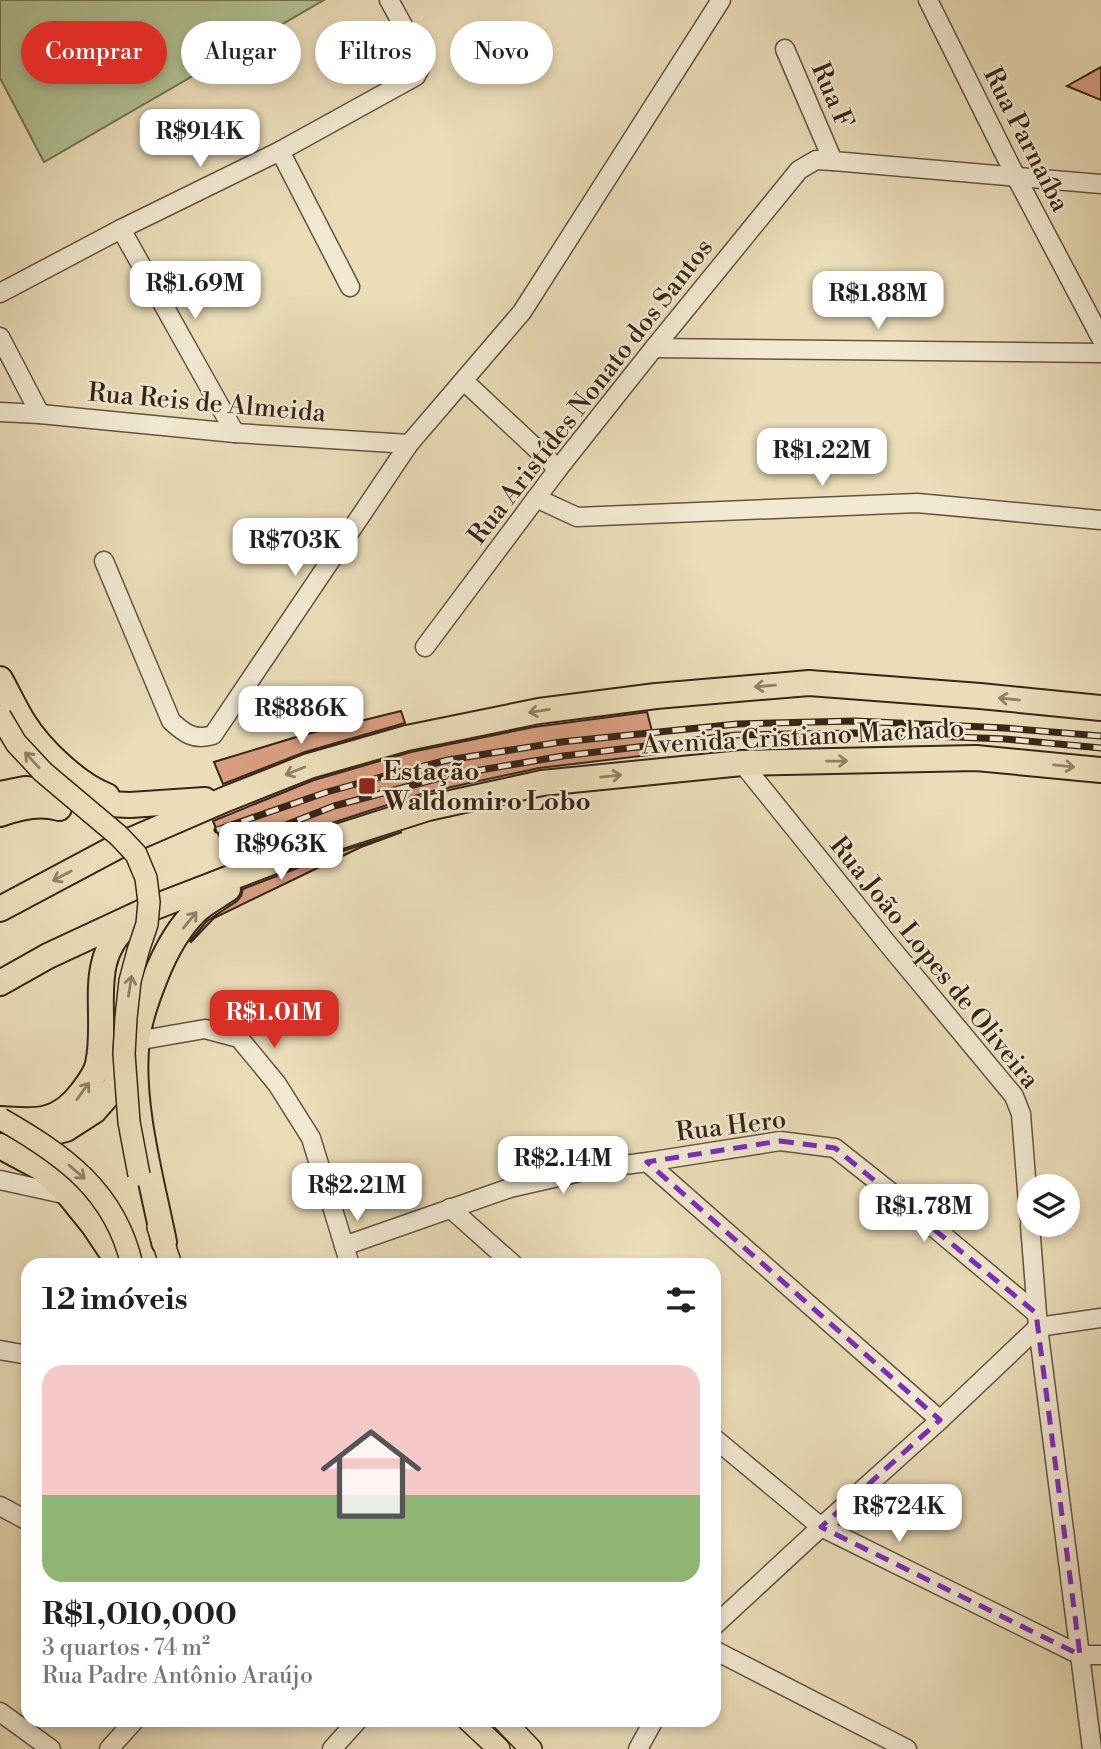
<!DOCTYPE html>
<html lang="pt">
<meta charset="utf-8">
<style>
:root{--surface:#fff;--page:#f6f6f6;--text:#202124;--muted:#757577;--accent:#d93025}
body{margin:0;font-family:"Libre Bodoni",serif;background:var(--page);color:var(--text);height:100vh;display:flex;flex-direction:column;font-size:26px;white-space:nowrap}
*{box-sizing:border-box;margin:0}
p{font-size:23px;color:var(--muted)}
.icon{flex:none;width:38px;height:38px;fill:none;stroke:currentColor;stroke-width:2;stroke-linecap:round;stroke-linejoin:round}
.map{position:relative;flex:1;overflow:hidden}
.side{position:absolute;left:21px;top:1258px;width:700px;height:469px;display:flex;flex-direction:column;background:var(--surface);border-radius:21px;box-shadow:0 4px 10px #0003}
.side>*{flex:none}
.guide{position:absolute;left:21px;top:21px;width:700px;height:63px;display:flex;gap:14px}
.fabs{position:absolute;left:1017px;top:1174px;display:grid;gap:14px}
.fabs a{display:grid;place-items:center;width:63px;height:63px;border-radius:50%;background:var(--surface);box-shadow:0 4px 10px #0003;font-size:35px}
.price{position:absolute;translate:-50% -60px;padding:0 16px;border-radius:14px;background:#fff;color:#222;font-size:23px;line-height:46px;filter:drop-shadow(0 2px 4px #0008)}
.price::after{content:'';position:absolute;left:50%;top:42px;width:21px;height:16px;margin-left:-10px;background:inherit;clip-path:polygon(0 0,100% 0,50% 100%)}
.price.active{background:var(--accent);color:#fff}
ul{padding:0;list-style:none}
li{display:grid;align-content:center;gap:14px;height:371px;padding:0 21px}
li span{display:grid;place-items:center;height:217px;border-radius:21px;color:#555}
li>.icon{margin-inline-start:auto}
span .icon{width:126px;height:126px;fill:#fffc;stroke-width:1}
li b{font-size:30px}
h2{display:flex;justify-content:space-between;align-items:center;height:84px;padding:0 21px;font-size:30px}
.tag{padding:0 24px;border-radius:32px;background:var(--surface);box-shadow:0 4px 10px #0003;font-size:24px;line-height:63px}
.tag.active{background:var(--accent);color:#fff}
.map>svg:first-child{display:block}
.green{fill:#b1c293;stroke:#757456;stroke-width:2}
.building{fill:#d89e80;stroke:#392519;stroke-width:2}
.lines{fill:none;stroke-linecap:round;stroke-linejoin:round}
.minor-casing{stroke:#655341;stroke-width:21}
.major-casing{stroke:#392519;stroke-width:24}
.highway-casing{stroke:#392519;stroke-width:28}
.minor{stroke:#f1e9d1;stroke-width:18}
.major{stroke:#eaddb8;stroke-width:21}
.highway{stroke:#eaddb8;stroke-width:24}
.rail-casing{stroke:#392519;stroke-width:7}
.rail{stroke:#f1e9d1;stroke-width:4.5;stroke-dasharray:13;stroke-linecap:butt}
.major-bridge-casing{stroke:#392519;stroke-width:24;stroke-linecap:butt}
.major-bridge{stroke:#eaddb8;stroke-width:21}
.oneway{stroke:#928168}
.marked{fill:none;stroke:#7b2cbf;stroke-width:5;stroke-dasharray:14 9;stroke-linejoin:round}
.poi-dot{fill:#8f2418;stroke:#f1e9d1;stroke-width:2.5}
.labels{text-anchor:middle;stroke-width:5;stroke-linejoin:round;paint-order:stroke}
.street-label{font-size:26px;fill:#392519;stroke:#f1e9d1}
.poi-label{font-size:26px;font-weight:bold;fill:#392519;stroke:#f1e9d1;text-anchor:start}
</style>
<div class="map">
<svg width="1101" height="1749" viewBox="0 0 1101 1749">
<rect width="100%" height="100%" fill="#eaddb8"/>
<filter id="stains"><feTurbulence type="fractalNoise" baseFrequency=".00286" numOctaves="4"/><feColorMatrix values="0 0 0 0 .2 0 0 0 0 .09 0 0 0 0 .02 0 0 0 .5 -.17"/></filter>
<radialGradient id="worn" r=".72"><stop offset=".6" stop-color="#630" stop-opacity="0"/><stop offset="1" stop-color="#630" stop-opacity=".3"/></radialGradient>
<polygon class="green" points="0,0 324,0 44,162 0,78"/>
<g class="building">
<polygon points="1101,67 1101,100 1067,86"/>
<polygon points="401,711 405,723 305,752 223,784 214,762 303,735"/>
<polygon points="647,712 658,754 539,768 424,793 329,824 248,855 244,845 226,853 213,821 314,780 411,752 534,727"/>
<polygon points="402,832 361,847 214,918 191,942 190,941 207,921 237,901 241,896 243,889 339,852"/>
</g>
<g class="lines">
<g class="minor-casing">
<g id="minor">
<polyline points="928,0 1016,177 1101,338"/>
<polyline points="785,49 833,161"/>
<polyline points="280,151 350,287"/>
<polyline points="121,229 235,433"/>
<polyline points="0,293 121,229 280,151 416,76 423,62 389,0"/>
<polyline points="0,337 40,414"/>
<polyline points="654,348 1101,353"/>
<polyline points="464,381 558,469"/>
<polyline points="0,412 40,414 235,433 409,444"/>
<polyline points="536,498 577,517 917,503 1101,520"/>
<path d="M104,561L171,721C184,733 194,741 213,735L409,444L522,312L721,0"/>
<polyline points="425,647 558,469 654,348 799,170 816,160 833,161 1101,184"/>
<polyline points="742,763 887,943 1014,1096 1021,1114 1029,1216"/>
<polyline points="136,1041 205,1029 239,1038 277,1084 311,1138 350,1265"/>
<polyline points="647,1162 940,1420"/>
<polyline points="0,1180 68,1195"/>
<polyline points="450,1208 514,1265"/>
<polyline points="1030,1225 1038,1327 1092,1749"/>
<polyline points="344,1246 510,1188 593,1169 647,1162 780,1141 835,1148 907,1205 1036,1313"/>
<polyline points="0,1350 28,1355"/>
<polyline points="714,1438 821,1527 1080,1655 1101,1655"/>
<polyline points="0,1506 28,1521"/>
<polyline points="714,1626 821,1527 940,1420 1038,1327 1101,1318"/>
<polyline points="714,1650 907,1749"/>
<polyline points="0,1712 51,1749"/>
<polyline points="109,1749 135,1720"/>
<polyline points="332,1749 358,1720"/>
<polyline points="638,1749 654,1720"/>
</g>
</g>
<g class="major-casing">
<g id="major">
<polyline points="158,1227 171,1265"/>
<polyline points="468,1720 499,1749"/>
<polyline points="503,1720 531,1749"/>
</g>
</g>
<g class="highway-casing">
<g id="highway">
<path d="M0,679C8,693 15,709 24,723C41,750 78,785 107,796"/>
<polyline points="0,794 25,789 51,792 107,804 130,805 205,800"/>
<path d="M0,814C19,807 40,802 59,808"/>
<polyline points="0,909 122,844 226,799 309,766 407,738 539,711 656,696 809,683 980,696 1101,708"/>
<polyline points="0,983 48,956 147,910 334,838 428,808 542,783 742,763 976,758 1101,770"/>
<path d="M1,1119C37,1122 59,1123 82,1092C88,1084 96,1074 98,1064C109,1015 84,959 130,923"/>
<polyline points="46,1134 66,1129 94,1111 115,1087 124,1054"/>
<polyline points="0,1146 41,1168 69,1195 94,1226 120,1265"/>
<path d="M164,1242C152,1182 129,1101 137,1040C139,1019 147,998 155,978C164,955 178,928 197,910C206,902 218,896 228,889"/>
</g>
</g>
<use href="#minor" class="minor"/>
<use href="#major" class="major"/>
<use href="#highway" class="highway"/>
<g class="rail-casing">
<g id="rail">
<polyline points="217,830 327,792 388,775 448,760 561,742 737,724 855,721 1005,728 1101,736"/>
<polyline points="225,849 334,806 451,775 563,756 736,735 855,733 1005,739 1101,748"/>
</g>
</g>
<use href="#rail" class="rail"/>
<g class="major-bridge-casing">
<g id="major-bridge">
<polyline points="0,716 16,743 43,772 119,836 136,854 146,878 149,902 147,924 138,951 130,981 126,1018 124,1054 129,1122 139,1175"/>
<path d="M1,1119C64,1155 115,1191 132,1265"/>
</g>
</g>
<use href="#major-bridge" class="major-bridge"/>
</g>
<defs><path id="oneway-shaft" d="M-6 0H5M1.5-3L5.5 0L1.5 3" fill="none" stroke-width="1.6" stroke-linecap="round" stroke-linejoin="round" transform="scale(1.75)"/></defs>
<g class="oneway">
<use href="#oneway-shaft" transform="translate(765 686) rotate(175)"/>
<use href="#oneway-shaft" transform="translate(1009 699) rotate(-174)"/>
<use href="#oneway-shaft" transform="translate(539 711) rotate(171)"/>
<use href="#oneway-shaft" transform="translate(32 760) rotate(-133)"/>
<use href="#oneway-shaft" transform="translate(837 761) rotate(-1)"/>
<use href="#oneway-shaft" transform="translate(1064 766) rotate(6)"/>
<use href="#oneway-shaft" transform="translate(295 771) rotate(158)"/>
<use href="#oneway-shaft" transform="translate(611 776) rotate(-6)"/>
<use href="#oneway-shaft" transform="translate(62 876) rotate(152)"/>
<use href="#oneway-shaft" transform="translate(190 920) rotate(-51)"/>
<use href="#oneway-shaft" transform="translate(130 986) rotate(-81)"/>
<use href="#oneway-shaft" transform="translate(83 1091) rotate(-54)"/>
<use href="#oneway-shaft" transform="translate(77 1172) rotate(41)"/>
</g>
<path class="marked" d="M780,1141L835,1148L1036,1313L1080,1655L821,1527L940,1420L647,1162Z"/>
<rect class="poi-dot" x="358" y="777" width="18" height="18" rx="3.5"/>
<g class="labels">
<g class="street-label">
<text transform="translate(833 95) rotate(67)" y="9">Rua F</text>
<text transform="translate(1027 139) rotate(63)" y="9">Rua Parnaíba</text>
<text transform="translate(590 391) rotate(-52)" y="9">Rua Aristídes Nonato dos Santos</text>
<text transform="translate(207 402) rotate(5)" y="9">Rua Reis de Almeida</text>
<text transform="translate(803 736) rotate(-3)" y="9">Avenida Cristiano Machado</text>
<text transform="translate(935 962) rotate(51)" y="9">Rua João Lopes de Oliveira</text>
<text transform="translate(731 1125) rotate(-7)" y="9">Rua Hero</text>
</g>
<g class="poi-label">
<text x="383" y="780">Estação<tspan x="383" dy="30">Waldomiro Lobo</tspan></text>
</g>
</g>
<rect width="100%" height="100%" filter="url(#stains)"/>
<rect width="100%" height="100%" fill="url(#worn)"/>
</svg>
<div class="fabs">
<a><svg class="icon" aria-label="layers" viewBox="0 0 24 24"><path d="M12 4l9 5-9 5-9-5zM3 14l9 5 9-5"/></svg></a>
</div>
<b class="price" style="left:200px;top:169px">R$914K</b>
<b class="price" style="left:195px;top:321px">R$1.69M</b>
<b class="price" style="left:878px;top:331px">R$1.88M</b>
<b class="price" style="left:822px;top:488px">R$1.22M</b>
<b class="price" style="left:295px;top:578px">R$703K</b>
<b class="price" style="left:301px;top:746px">R$886K</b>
<b class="price" style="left:281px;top:882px">R$963K</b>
<b class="price active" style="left:274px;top:1050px">R$1.01M</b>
<b class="price" style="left:563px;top:1196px">R$2.14M</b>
<b class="price" style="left:357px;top:1223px">R$2.21M</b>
<b class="price" style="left:924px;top:1244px">R$1.78M</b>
<b class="price" style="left:899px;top:1544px">R$724K</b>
<div class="guide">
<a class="tag active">Comprar</a>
<a class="tag">Alugar</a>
<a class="tag">Filtros</a>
<a class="tag">Novo</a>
</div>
<section class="side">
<h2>12 imóveis<svg class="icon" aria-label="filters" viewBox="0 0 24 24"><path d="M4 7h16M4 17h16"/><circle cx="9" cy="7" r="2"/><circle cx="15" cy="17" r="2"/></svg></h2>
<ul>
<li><span style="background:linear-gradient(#f6c9c9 60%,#8fb573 0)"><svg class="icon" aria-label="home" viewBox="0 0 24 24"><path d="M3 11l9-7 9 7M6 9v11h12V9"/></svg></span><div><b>R$1,010,000</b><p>3 quartos · 74 m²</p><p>Rua Padre Antônio Araújo</p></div></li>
</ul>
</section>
</div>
